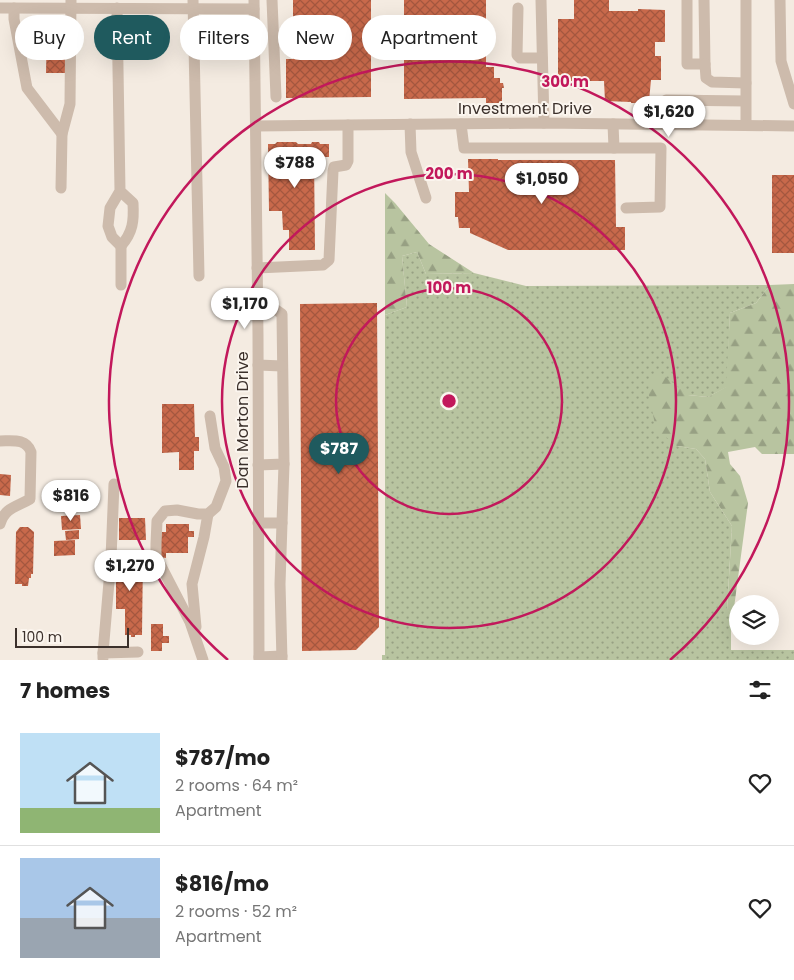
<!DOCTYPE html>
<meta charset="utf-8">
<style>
:root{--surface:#fff;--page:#f2f2f2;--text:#222;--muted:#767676;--line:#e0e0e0;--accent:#1f5a5e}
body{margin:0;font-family:Poppins,sans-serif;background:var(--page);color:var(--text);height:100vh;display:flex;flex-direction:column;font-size:19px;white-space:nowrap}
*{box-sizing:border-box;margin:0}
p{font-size:16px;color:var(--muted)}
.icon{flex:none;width:28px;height:28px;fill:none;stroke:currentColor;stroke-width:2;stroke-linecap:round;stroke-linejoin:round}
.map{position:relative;height:660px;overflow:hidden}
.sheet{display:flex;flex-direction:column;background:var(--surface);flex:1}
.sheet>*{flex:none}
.top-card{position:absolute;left:15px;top:15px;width:500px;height:45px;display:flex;gap:10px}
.tools{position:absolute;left:729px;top:595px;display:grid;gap:10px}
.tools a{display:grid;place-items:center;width:50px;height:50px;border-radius:50%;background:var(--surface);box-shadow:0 5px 20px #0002;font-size:25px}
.scale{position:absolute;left:15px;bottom:12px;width:114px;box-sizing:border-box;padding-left:5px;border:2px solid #3b302b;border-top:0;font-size:14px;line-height:18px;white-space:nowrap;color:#3b302b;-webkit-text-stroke:4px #fbf5ee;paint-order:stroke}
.price{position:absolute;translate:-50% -42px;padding:0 11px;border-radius:18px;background:#fff;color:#222;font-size:16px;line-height:32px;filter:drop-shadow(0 1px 2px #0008)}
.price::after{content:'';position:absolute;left:50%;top:30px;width:15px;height:11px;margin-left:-8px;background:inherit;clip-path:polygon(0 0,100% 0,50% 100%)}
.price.active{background:var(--accent);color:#fff}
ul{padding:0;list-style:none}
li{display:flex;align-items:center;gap:15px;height:125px;padding:0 20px}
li+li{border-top:1px solid var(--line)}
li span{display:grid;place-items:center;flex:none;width:140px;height:100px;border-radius:0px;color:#555}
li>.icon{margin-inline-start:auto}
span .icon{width:60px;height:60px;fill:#fffc;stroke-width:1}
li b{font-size:21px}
h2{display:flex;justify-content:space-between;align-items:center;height:60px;padding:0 20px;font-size:21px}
.chip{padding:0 18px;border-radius:22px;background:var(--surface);box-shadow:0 5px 20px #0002;font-size:18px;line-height:45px}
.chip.active{background:var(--accent);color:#fff}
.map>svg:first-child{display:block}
.grass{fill:url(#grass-dots)}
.forest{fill:url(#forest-firs)}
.building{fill:url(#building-cross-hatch)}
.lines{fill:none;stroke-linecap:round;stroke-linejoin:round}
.minor{stroke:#cdbbac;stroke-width:11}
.ring{fill:none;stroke:#c2185b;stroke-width:2.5}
.labels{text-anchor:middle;stroke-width:4;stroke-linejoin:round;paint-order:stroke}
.street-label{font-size:16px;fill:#3b302b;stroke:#fbf5ee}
.centre{fill:#c2185b;stroke:#fbf5ee;stroke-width:2.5}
.ring-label{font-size:15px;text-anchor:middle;font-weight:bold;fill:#c2185b;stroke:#fbf5ee;stroke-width:4;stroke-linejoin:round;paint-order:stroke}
</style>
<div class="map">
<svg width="794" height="660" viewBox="0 0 794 660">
<defs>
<pattern id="grass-dots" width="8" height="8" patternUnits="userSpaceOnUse" patternTransform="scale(1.25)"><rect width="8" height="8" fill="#b8c4a0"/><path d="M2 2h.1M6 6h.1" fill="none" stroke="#97a083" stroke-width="1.8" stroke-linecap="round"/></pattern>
<pattern id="forest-firs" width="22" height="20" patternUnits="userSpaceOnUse" patternTransform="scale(1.25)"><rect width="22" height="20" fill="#b8c4a0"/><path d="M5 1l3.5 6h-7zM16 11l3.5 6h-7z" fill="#97a083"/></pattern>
<pattern id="building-cross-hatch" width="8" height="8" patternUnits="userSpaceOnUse" patternTransform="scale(1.25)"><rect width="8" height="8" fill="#c8694b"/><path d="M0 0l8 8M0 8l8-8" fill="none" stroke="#a4573f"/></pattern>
</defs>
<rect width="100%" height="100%" fill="#f4ebe1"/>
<polygon class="grass" points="417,252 426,274 474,273 526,286 770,285 756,303 730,313 727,387 708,397 688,395 677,446 696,449 705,459 710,492 732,526 727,609 731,612 731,650 794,650 794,660 382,660 382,655 385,655 385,315 407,307 402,256"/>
<g class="forest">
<polygon points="385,193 395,203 429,244 474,273 426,274 417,252 402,256 407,307 385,315"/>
<polygon points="794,284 794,454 762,454 755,447 728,452 730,464 740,476 748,503 734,608 731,612 727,610 732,526 710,492 705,459 696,449 677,446 656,429 648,391 650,378 662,374 688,395 708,397 726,387 730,313 756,303 770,285"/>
</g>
<g class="building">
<polygon points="293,0 371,0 371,97 286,98 286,59 293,59"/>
<polygon points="404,0 486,0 486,67 494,67 494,78 500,78 500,83 503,83 504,88 502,88 502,103 486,103 486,98 404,99"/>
<polygon points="574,0 609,0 609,11 638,11 638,9 665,10 665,42 655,42 655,56 661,56 661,80 651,80 649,101 638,101 638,103 631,103 631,102 605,101 604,81 558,81 558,19 574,19"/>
<polygon points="47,30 68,31 67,73 46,73"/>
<polygon points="277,142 296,142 298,144 311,144 312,142 319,142 320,144 329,144 329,157 314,157 315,250 289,250 289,230 283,230 282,211 269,211 268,144 275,144"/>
<polygon points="468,159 498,159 498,160 615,160 616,227 625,227 625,250 508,250 470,233 470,228 459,228 458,217 455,217 455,192 469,192"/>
<rect x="772" y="175" width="22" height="78"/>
<polygon points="377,303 379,627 356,650 302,651 300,304"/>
<polygon points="162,404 194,404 195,437 199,437 199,451 194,451 194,470 179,470 179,452 162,453"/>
<polygon points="0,474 11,475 10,496 0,495"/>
<polygon points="80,515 81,529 62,530 61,516"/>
<polygon points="119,518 145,518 146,540 119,540"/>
<polygon points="166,524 189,524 189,531 194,531 194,537 188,537 188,553 166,553 166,558 159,557 159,532 166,532"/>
<polygon points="20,527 28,527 34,532 33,574 31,574 31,578 29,578 28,586 22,586 22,584 15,584 16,532"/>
<polygon points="79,530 79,539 66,540 65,531"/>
<polygon points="75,540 75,555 54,556 54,541"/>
<polygon points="116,555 143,555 142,635 135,635 135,637 131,637 131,635 125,635 125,609 116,609"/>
<polygon points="151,624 163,624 163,636 169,636 169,643 162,643 162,651 151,651"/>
</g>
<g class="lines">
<g class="minor">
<polyline points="193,0 199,276"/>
<polyline points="254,0 258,335 259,660"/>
<polyline points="272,0 276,97"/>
<polyline points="541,0 544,123"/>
<polyline points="687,0 687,64 705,64 704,0"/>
<polyline points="780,0 781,61 794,104"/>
<polyline points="0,8 254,9"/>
<polyline points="14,8 14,19 27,88 62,134"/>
<path d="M117,8L120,191L110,208L108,226L112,237L121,246C133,232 134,221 133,203L120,191"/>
<polyline points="518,8 517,55 520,58 542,58"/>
<polyline points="705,64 706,78 712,82 746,83"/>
<polyline points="666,100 745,101"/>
<polyline points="410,124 411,152 426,198"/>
<polyline points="461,124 464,148 614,148"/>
<polyline points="613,124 614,148 661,148 660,207 626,208"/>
<polyline points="746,125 746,0"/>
<polyline points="256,126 544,123 794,126"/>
<polyline points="61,188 62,134 70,104 71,0"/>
<polyline points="257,268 323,265 329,260 333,171 334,167 346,165 348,161 348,125"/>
<polyline points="121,285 121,246"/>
<polyline points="258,304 266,303 282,314 284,464 258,465"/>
<polyline points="258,365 282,366"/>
<path d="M0,441C12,441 26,438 31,452L30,499C17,507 5,507 0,524"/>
<polyline points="258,523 282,523 284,464"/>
<polyline points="196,627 192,584 204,537 208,514"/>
<polyline points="103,653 111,558 114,484"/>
<polyline points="259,657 282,656"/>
<polyline points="103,658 103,653 138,652"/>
<polyline points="203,660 190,622 160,564 156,556 156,544 157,521 165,511 177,510 198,514 208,514 216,507 226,481 224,467 215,448 210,416"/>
<polyline points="282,660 280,584 282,523"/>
</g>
</g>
<g class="ring">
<circle cx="449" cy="401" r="113"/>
<circle cx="449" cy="401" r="227"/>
<path d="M228 660A340 340 0 1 1 670 660"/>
</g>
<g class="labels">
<g class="street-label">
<text x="525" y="114">Investment Drive</text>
<text transform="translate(242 420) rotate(-90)" y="6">Dan Morton Drive</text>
</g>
</g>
<circle cx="449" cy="401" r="8" class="centre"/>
<g class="ring-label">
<text x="565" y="87">300 m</text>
<text x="449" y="179">200 m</text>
<text x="449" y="293">100 m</text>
</g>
</svg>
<div class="tools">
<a><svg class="icon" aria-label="layers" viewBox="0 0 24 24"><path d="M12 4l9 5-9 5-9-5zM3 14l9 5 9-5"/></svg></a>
</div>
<div class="scale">100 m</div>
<b class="price" style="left:669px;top:138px">$1,620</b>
<b class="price" style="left:295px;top:189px">$788</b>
<b class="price" style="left:542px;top:205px">$1,050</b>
<b class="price" style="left:245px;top:330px">$1,170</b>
<b class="price active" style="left:339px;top:475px">$787</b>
<b class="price" style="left:71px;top:522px">$816</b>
<b class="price" style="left:130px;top:592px">$1,270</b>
<div class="top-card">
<a class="chip">Buy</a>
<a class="chip active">Rent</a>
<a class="chip">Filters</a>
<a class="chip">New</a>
<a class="chip">Apartment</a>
</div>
</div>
<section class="sheet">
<h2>7 homes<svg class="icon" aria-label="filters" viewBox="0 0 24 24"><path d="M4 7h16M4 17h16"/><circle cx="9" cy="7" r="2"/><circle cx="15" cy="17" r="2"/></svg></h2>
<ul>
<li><span style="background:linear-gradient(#bfe0f5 75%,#8fb573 0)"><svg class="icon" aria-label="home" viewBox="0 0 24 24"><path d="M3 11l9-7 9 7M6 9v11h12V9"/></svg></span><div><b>$787/mo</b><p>2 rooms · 64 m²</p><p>Apartment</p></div><svg class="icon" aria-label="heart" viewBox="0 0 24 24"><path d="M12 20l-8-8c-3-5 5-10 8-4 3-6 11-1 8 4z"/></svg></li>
<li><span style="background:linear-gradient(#a9c7e8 60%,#9aa5b1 0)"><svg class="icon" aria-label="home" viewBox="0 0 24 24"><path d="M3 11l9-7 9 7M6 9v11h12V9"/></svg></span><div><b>$816/mo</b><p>2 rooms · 52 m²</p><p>Apartment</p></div><svg class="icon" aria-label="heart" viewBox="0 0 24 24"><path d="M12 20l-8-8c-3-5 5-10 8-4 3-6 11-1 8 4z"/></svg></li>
</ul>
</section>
